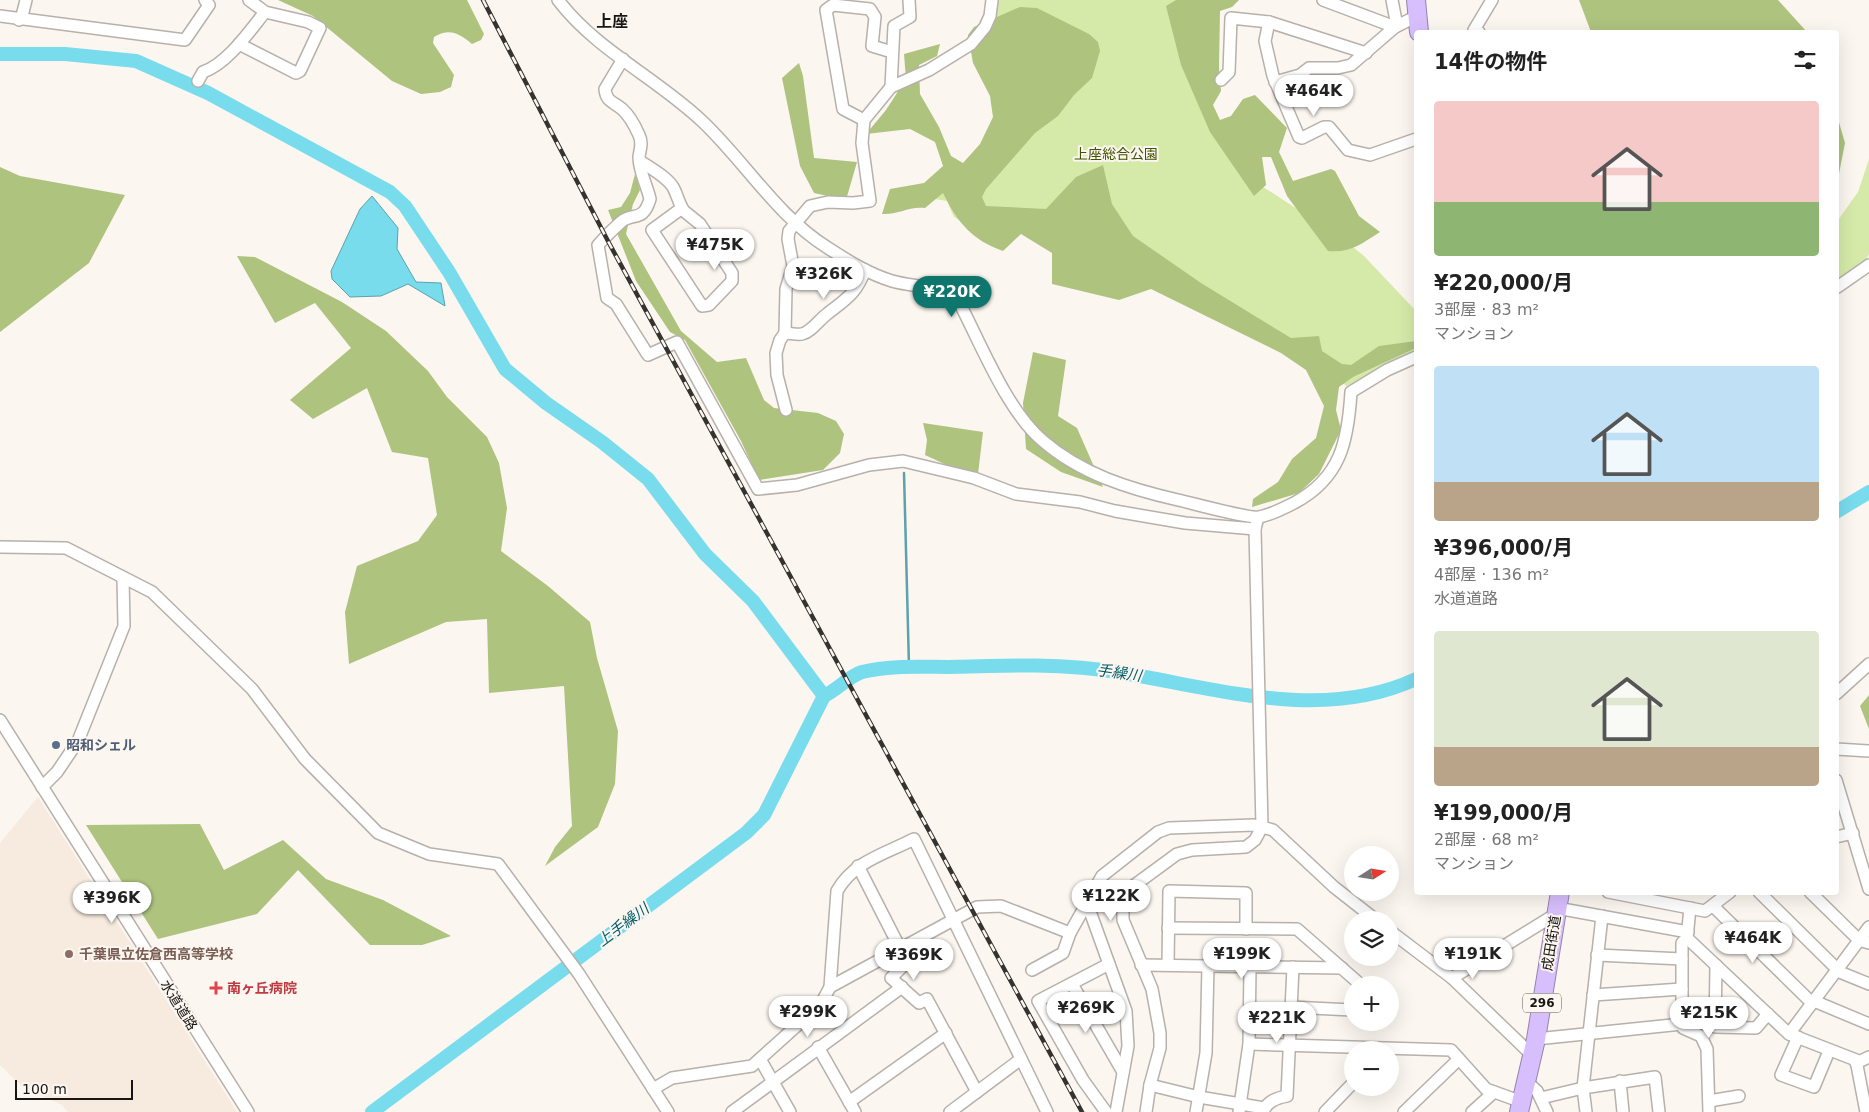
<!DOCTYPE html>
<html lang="ja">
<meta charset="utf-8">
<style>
:root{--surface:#fff;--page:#f2f2f2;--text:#222;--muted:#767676;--accent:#0f766e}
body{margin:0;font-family:"DejaVu Sans","Noto Sans JP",sans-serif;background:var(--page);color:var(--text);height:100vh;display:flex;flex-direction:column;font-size:19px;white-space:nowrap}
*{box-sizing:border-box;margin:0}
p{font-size:16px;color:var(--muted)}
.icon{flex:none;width:28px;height:28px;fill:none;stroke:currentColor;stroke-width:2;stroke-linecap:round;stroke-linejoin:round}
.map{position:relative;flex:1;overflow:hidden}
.drawer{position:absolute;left:1414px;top:30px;width:425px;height:865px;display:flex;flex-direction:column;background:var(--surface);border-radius:5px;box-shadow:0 5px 20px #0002}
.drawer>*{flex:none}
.needle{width:32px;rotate:78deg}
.controls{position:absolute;left:1344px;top:846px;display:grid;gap:10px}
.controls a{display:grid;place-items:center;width:55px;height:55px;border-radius:50%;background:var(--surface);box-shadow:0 5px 20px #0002;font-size:25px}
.scale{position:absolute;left:15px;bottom:12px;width:118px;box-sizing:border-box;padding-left:5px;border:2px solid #181614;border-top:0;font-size:14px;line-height:18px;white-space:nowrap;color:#181614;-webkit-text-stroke:4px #fcf6f0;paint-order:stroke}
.price{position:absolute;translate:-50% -42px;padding:0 11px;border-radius:18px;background:#fff;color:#222;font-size:16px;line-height:32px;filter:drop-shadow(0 1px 2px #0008)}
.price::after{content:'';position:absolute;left:50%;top:30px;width:15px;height:11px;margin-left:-8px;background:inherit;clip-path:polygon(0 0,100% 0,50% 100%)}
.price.on{background:var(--accent);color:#fff}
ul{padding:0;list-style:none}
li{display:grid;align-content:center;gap:10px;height:265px;padding:0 20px}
li span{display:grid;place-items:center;height:155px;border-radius:5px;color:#555}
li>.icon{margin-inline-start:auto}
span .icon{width:90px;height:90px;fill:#fffc;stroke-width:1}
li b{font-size:21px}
h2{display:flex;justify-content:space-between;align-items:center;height:60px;padding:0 20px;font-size:21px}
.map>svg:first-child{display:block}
.built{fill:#f7ebdf}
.green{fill:#d5eaa9}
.forest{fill:#adc37e}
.water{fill:#79dced;stroke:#5ca1ac}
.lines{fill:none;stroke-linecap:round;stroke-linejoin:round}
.stream{stroke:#5ca1ac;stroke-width:2.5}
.river{stroke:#79dced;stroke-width:14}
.minor-casing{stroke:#b7b0ab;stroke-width:14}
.highway-casing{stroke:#9484ab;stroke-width:20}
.minor{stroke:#fff;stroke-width:11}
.highway{stroke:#d7bffd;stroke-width:18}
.rail-casing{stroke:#353330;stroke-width:4.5}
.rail{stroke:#fcf6f0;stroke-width:2.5;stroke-dasharray:8;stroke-linecap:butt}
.service-dot{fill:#5c6f8a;stroke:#fcf6f0;stroke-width:2}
.education-dot{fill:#8d6e63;stroke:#fcf6f0;stroke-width:2}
.health-dot{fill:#e0444e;stroke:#fcf6f0;stroke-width:2}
.labels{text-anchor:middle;stroke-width:4;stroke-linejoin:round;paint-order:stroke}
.shield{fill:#fcf6f0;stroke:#5c5956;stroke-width:1}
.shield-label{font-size:12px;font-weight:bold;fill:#181614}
.park-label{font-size:14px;fill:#415301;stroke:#fcf6f0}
.service-label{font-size:14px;font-weight:bold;fill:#4e5e75;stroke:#fcf6f0;text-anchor:start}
.street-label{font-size:14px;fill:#181614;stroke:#fcf6f0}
.education-label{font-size:14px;font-weight:bold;fill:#785e54;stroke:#fcf6f0;text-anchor:start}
.health-label{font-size:14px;font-weight:bold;fill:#be3a42;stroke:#fcf6f0;text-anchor:start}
.water-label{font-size:15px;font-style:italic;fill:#005c67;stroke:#fcf6f0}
.quarter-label{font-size:16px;font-weight:bold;fill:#181614;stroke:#fcf6f0}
</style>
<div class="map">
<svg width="1869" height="1112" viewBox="0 0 1869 1112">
<rect width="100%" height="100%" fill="#fcf6f0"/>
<polygon class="built" points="38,797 237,1112 68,1112 62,1105 21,1086 0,1065 0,843"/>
<g class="green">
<polygon points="993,0 1185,0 1212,117 1248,177 1343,239 1364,256 1416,311 1416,349 1347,386 1152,264 1043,226 984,236 954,217 947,201 935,199 1018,118 975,41"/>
<polygon points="1869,159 1869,254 1863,265 1836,282 1836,223 1858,192"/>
</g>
<g class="forest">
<path d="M278,0H467L484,34L481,40L472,44C458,33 450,28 434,37L433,43L454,75L451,87L440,92L421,94L392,81L313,16Z"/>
<path d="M1176,0H1239L1232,7L1220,11L1219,67L1221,91L1213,105L1220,120L1231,116L1243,99L1255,95L1287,128L1279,152L1293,181L1331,169L1335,171L1359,216L1380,232C1361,244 1351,253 1328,251L1287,196L1271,157H1262L1266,185L1254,196L1210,132L1181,65L1166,6Z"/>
<polygon points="1579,0 1778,0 1807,32 1591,32"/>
<path d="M1020,7L1037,8L1089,34L1098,42L1100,51L1092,78L1074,95L1058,116L1035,133L986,189L982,197L986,206L1046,209L1076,177L1103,165L1112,204L1133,236L1201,283L1291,338L1319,336L1322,351L1342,364L1351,365L1379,346L1416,341V348L1353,377L1339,387L1336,410L1341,430L1319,474L1299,493L1252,507L1253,499L1278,482L1292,459L1316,438L1324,406L1306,370L1281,353L1151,289L1119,300L1052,284V253L1021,234L1003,251C972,240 957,222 943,193L925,208C908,206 899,215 882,214L890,189L924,183L943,166L935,142L910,129L866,134L886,110L906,79L904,54L940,44L937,56L919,65L920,94L939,127L951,156L963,163L980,144L993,117L990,96L973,63L968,35L974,27Z"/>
<polygon points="799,63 803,76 814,158 857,162 846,200 814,193 800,166 782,78"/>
<polygon points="1836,112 1845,143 1836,189"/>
<polygon points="0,167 20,176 125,195 89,263 0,332"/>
<polygon points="635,174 640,190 633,204 626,234 681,331 717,362 746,358 764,400 774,408 818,413 836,421 844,434 840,453 823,470 759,480 741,441 685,340 670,332 636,281 608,210 621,207 630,193"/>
<polygon points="237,256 255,257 342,302 386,331 428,371 447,397 487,437 499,463 507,508 501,551 548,586 590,622 597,658 618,731 615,784 598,827 545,866 555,847 572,826 564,686 489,693 487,619 446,622 349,664 345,612 357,566 418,541 437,515 428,458 392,452 367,388 313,419 290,400 351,348 315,303 275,323"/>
<polygon points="1033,352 1066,360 1058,416 1077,428 1103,487 1061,472 1026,449 1023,403"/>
<polygon points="923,423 983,432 978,474 953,468 925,455 927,440"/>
<polygon points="1869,695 1869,729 1860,706"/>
<polygon points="200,824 224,870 283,840 326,879 383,900 451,936 422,945 370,945 298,870 257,914 158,939 86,825"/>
</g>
<polygon class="water" points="372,196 398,228 397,249 416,282 441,283 445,306 408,284 381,296 350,297 332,279 331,271 360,209"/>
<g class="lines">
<polyline class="stream" points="904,473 909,667"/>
<g class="river">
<polyline points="0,54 65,54 136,61 208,93 390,192 405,206 449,272 505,369 546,403 602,442 648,479 705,554 753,601 824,696"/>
<polyline points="1836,512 1869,492"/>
<path d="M824,696C837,690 849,676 862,672C890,665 920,667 949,667C1007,665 1065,663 1123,673C1219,689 1323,722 1416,679"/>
<polyline points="372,1112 746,833 764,815 824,696"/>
</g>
<g class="minor-casing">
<g id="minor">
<path d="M558,0C597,51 657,78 703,122C746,163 777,216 828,248C848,261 869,274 892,281C916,288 940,284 959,302C981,344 1007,411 1043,441C1081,474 1130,489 1178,500C1192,503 1249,519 1259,517C1271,515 1284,508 1294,503C1341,478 1348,441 1351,392L1387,370L1416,357"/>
<polyline points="1323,0 1395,27"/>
<polyline points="1392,0 1397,26"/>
<polyline points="0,16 185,40 209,5 205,0"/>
<polyline points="19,20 22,16 26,0"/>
<polyline points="1269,22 1265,41 1273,76 1299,137 1302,138 1324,127 1329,127 1348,150 1370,155 1416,139"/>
<polyline points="1479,32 1474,30 1492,0"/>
<polyline points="239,44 296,73 300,71 320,28 308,22 265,12 249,0"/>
<path d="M623,59L605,89C606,102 614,102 622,109C629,115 635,126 639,135C643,143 640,149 639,157C639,172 647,185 650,199C643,223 633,212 621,222C613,229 605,237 598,245L607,298L616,304L648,355L677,342L758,489L797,485L869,465L903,461L974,478L1016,494L1080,502L1115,511L1185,523L1255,529"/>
<polyline points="1221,80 1229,72 1231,18 1269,22 1366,53"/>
<path d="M198,81L203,72C227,64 249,32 265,12"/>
<polyline points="1275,82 1300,75 1309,68 1338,68 1351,65 1395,27 1417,16"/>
<polyline points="891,87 894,26 910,17 909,0"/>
<polyline points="864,120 843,109 826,10 833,5 870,9 875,17 872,46 892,52"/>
<path d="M640,161C650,168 669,178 674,189C678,197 679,204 684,211L700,224L732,273V281L709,305L702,306L652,230L682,208"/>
<polyline points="1836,288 1869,265"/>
<path d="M785,333C790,333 797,335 802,334C811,332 819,320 827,314C846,299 856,294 865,270"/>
<polyline points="786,410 777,375 776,353 780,340 785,333 786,289 793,266 788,239 789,231 810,206 828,202 853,203 870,201 862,143 864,120 891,87 929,70 971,44 985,27 990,16 992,0"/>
<polyline points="0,547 66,548 152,592 252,689 305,759 378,833 429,854 498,864 579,974 668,1112"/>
<polyline points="1836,694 1869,664"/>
<polyline points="0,720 248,1112"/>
<polyline points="1836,749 1869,751"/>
<polyline points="1836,780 1869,889"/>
<polyline points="42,787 57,772 78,741 124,626 123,578"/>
<polyline points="1836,837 1853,833"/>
<polyline points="858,866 904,956 905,964 891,978 919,1003 927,999 977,1092"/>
<polyline points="1608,892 1705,911 1730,892"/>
<polyline points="1759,892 1837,969 1842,973 1869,984"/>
<polyline points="1810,892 1859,940 1869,943"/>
<polyline points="1087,903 1126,1011 1128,1046 1116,1112"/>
<polyline points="1713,906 1812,1003"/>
<polyline points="1557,908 1688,932"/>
<polyline points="1690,908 1687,938 1789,1034 1856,1060 1866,1112"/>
<polyline points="1168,928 1297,929 1361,985"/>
<polyline points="1390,931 1452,978 1533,1056"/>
<polyline points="1597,955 1682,959"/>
<polyline points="1141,965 1342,968"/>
<polyline points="1168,965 1169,891 1246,893 1246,929"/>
<polyline points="1716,965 1715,1027 1756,1028 1768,1014"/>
<polyline points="1032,970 1063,953 1070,933 1102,876 1158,832 1169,828 1254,825 1273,830 1334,887 1376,920"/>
<polyline points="1452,978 1556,914"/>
<polyline points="1072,984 1123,1072"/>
<polyline points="830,987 977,907 1001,906 1070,933"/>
<polyline points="1593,995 1682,989"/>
<polyline points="1814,1001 1869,1024"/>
<polyline points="1291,1007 1352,1010"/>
<polyline points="1682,1024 1683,1028 1701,1036 1707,1049 1709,1112"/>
<polyline points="1789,1034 1869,927"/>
<polyline points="1798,1037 1781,1075 1814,1087 1829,1051"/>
<polyline points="1536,1039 1682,1024 1682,943 1687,938"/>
<polyline points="1249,1044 1451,1050 1486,1089 1522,1102"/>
<polyline points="818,1047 855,1112"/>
<polyline points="760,1059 790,1112"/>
<polyline points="1856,1063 1869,1057"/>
<polyline points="1620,1081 1623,1112"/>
<polyline points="1527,1082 1537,1091 1547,1112"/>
<polyline points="1150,1085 1199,1097 1264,1108"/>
<path d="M653,1089L672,1078L752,1066L821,1004L830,987L837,891C854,861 885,854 914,839L1047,1112"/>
<polyline points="1541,1098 1583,1088 1655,1077 1659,1112"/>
<polyline points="1709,1101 1739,1096"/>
<polyline points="849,1102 946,1033"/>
<polyline points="732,1112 902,987"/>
<polyline points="950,1112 1021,1059"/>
<polyline points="1106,1112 1083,1080 1038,1001 1109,964"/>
<polyline points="1146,1112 1150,1085 1160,1048 1160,1033 1152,989 1123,920 1123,907 1126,895 1132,887 1177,854 1192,850 1246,847 1255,840 1262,827 1255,529 1257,521"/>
<polyline points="1196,1112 1206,1053 1208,966"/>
<polyline points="1239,1112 1249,1044 1250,967"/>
<path d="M1263,1112C1267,1101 1277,1098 1287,1096L1293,967"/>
<polyline points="1325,1112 1352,1084"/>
<polyline points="1404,1112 1459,1059"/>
<polyline points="1472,1112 1494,1092"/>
<polyline points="1586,1112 1583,1088 1602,916"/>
</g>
</g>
<g class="highway-casing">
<g id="highway">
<polyline points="1416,0 1419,32"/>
<polyline points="1519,1112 1536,1039 1560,892"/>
</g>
</g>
<use href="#minor" class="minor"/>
<use href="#highway" class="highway"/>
<g class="rail-casing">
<polyline id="rail" points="483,0 609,243 1082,1112"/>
</g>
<use href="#rail" class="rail"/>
</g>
<circle class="service-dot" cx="56" cy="745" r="5"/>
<circle class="education-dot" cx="69" cy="954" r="5"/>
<path class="health-dot" d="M213.5 980.5h5v5h5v5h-5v5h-5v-5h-5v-5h5z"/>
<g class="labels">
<rect class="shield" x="1523" y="993.5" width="38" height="19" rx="4"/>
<g class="shield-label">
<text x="1542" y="1007">296</text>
</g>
<g class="park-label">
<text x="1116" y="159">上座総合公園</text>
</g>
<g class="service-label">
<text x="66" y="750">昭和シェル</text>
</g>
<g class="street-label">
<text transform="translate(1551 943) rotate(-81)" y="5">成田街道</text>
<text transform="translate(179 1005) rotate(58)" y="5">水道道路</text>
</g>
<g class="education-label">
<text x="79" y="959">千葉県立佐倉西高等学校</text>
</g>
<g class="health-label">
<text x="227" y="993">南ヶ丘病院</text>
</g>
<g class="water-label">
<text transform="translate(1119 673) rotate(8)" y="5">手繰川</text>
<text transform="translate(623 925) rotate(-37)" y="5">上手繰川</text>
</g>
<g class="quarter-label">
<text x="612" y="27">上座</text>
</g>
</g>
</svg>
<div class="controls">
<a><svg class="needle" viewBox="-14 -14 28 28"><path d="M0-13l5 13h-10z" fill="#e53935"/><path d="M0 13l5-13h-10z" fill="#767676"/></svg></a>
<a><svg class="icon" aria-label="layers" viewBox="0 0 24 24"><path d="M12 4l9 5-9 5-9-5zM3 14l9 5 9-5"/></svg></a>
<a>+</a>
<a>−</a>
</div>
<div class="scale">100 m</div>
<b class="price" style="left:1314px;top:117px">¥464K</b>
<b class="price" style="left:715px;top:271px">¥475K</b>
<b class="price" style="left:824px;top:300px">¥326K</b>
<b class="price on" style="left:952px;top:318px">¥220K</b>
<b class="price" style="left:1111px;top:922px">¥122K</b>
<b class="price" style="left:112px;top:924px">¥396K</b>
<b class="price" style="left:1753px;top:964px">¥464K</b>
<b class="price" style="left:1242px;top:980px">¥199K</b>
<b class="price" style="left:1473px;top:980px">¥191K</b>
<b class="price" style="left:914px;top:981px">¥369K</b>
<b class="price" style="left:1086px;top:1034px">¥269K</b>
<b class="price" style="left:808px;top:1038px">¥299K</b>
<b class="price" style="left:1709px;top:1039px">¥215K</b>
<b class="price" style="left:1277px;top:1044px">¥221K</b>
<section class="drawer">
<h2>14件の物件<svg class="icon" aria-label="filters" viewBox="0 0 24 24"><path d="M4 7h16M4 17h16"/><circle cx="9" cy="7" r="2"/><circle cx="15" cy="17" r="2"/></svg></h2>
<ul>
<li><span style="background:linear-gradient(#f6c9c9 65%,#8fb573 0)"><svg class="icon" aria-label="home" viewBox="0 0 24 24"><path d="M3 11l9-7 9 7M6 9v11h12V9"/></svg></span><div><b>¥220,000/月</b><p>3部屋 · 83 m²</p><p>マンション</p></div></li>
<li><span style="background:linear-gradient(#bfe0f5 75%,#b9a48a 0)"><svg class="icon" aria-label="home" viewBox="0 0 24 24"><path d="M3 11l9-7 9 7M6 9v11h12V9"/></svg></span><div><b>¥396,000/月</b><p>4部屋 · 136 m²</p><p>水道道路</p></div></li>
<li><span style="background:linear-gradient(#dfe7d0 75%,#b9a48a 0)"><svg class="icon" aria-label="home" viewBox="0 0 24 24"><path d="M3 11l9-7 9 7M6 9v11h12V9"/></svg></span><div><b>¥199,000/月</b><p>2部屋 · 68 m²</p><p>マンション</p></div></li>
</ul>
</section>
</div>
